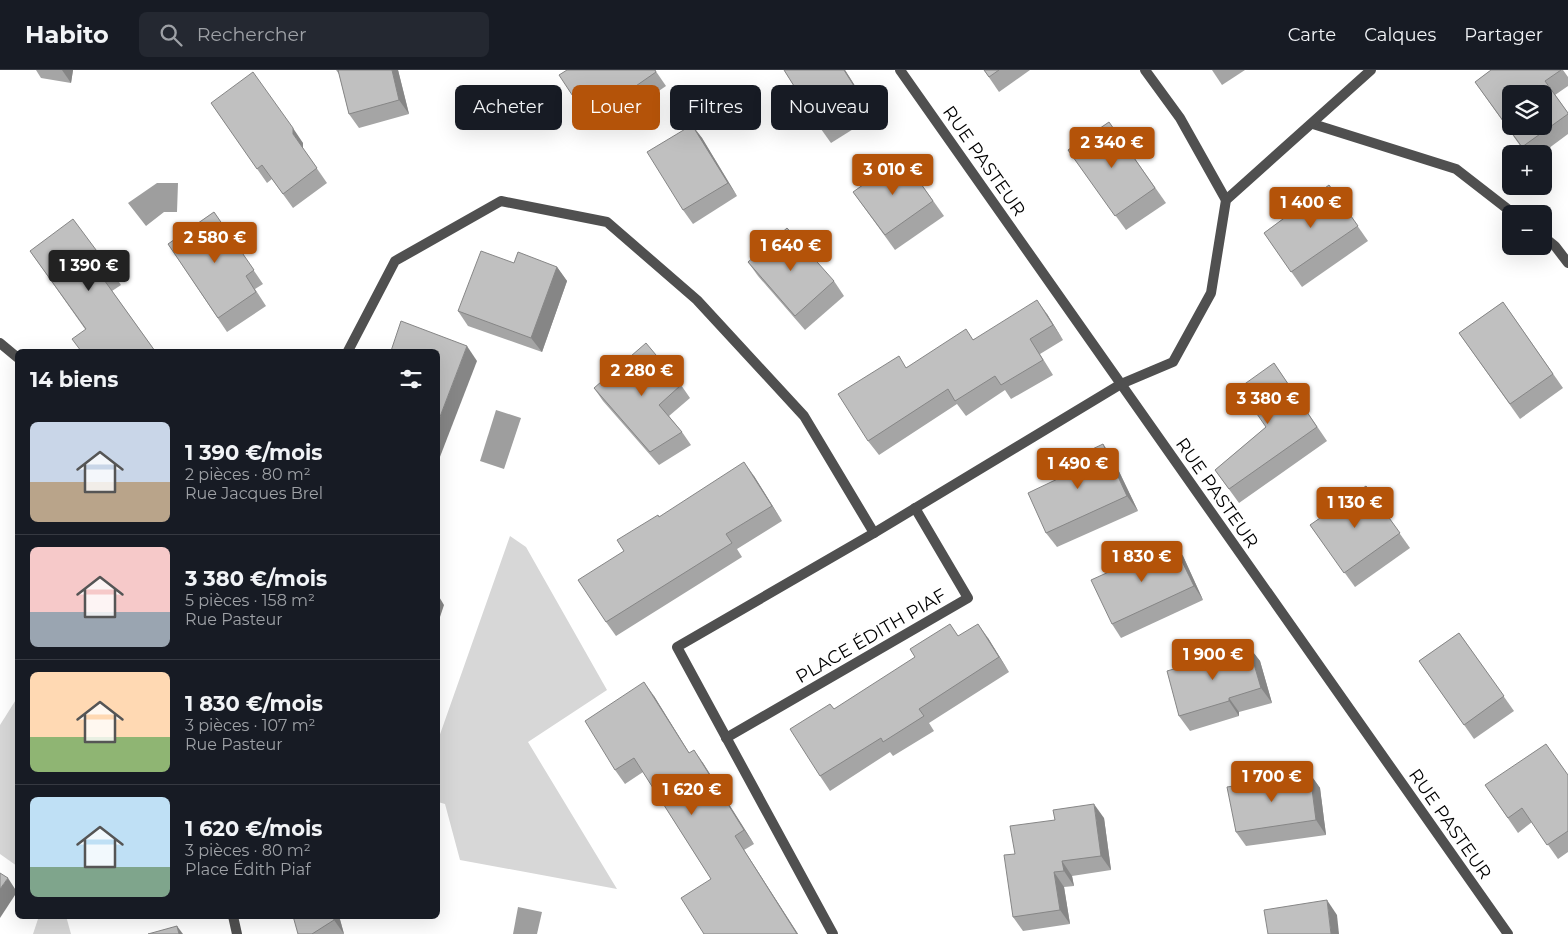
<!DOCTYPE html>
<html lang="fr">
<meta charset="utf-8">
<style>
:root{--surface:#171b24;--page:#242831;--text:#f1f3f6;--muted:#9ea1a6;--line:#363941;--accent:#b45309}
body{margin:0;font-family:Montserrat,sans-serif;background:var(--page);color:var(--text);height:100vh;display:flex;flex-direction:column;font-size:19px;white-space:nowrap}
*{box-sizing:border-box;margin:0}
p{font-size:16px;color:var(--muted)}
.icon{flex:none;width:28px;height:28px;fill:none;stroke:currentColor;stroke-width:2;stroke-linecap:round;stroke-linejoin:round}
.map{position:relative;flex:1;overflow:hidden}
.side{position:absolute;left:15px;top:279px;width:425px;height:570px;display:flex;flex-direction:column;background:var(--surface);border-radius:8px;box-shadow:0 5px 20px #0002}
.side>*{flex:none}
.hud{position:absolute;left:455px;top:15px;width:475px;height:45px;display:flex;gap:10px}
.fabs{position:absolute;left:1502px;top:15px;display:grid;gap:10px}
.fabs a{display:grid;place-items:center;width:50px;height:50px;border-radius:8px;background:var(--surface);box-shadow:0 5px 20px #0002;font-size:25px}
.price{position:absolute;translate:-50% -42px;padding:0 11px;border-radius:5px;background:var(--accent);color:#fff;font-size:16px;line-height:32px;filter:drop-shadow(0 1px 2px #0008)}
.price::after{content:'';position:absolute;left:50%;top:30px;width:15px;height:11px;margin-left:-8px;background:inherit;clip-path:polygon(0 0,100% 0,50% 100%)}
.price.active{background:#222;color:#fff}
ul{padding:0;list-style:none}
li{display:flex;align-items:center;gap:15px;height:125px;padding:0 15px}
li+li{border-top:1px solid var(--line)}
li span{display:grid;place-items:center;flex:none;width:140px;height:100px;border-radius:8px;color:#555}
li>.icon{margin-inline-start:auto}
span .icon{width:60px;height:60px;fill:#fffc;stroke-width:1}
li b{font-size:21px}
h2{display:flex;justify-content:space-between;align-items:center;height:60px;padding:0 15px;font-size:21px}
.chip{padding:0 18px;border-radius:8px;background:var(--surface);box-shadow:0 5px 20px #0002;font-size:18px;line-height:45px}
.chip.active{background:var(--accent);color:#fff}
header{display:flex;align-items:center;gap:30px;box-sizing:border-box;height:70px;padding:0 25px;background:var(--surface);border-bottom:1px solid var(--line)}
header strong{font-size:24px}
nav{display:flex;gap:28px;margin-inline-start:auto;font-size:18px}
.search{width:350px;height:45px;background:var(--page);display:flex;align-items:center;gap:12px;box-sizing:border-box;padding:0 18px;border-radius:8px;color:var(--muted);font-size:19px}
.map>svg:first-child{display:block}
.green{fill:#d7d7d7}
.water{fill:#9e9e9e}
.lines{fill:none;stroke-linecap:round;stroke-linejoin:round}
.minor{stroke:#505050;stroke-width:10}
.wall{fill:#a5a5a5}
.shaded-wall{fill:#868686}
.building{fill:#c0c0c0;stroke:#868686;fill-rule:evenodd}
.labels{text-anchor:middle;stroke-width:4.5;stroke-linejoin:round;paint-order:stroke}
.street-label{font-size:18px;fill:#000;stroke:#fff}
</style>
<header>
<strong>Habito</strong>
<div class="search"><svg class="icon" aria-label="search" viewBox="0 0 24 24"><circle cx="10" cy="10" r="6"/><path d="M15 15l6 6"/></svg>Rechercher</div>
<nav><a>Carte</a><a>Calques</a><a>Partager</a></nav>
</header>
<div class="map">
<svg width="1568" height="864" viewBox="0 0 1568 864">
<rect width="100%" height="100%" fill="#fff"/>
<g class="green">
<polygon points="510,466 526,477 607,620 528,672 617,819 460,790 445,734 438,732 438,670"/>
<polygon points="17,628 17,796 0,784 0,655"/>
<polygon points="39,846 66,846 71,864 33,864"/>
</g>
<g class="water">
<polygon points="157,113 178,113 177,142 164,142 146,156 128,133"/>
<polygon points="496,340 521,348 504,399 480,391"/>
<polygon points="518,837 542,842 537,864 513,864"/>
</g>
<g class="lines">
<g class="minor">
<polyline points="900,0 1508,864"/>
<polyline points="1145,0 1180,48 1226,130"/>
<polyline points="1313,54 1456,99 1514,144"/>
<polyline points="1544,167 1555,176 1568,193"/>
<polyline points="0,273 18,288"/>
<polyline points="348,281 395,191 501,131 607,152 697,230 804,346 874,463"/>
<polyline points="726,668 968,528 915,438"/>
<polyline points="233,846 237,864"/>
<polyline points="833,864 677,577 874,463 1121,314 1173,292 1211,223 1226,130 1371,0"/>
</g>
</g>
<g class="wall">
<polygon points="36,0 73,0 71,13 41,8"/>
<polygon points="336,0 398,0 409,44 359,58 349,44 339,4"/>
<polygon points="655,0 666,16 606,57 594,57 584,43"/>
<polygon points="784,0 845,0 874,46 831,73 821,59"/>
<polygon points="984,0 1030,0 999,22"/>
<polygon points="1212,0 1245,0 1222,15"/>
<polygon points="1491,0 1563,0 1568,7 1568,16 1555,25 1568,43 1568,64 1541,84 1526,84 1475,12"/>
<polygon points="211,33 303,73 303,79 327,113 293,138 272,109 267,113"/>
<polygon points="1109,52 1166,133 1126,160 1068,80"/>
<polygon points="692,55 702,68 737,126 693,154 683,140"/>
<polygon points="902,87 944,146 895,180 853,122"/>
<polygon points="1329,115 1368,171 1302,217 1264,163"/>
<polygon points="214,142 263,214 255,219 266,236 227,262 168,174"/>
<polygon points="30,181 111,200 121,215 112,221 155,281 85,259"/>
<polygon points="748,192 834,211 844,226 805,260 758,206"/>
<polygon points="514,193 557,197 567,211 542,282 468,256 458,241"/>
<polygon points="1503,232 1563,318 1520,349 1459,263"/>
<polygon points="1047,244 1063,270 1040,284 1053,305 1011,329 1005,320 966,346 957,334 879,385 868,371 907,297 974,269"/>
<polygon points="1274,293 1327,371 1239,433 1215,400 1266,357"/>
<polygon points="681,315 690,328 669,346 682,362 691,375 659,395 603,331 594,318"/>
<polygon points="1103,374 1113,389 1138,441 1057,477 1046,463 1068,404"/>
<polygon points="754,406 782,451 737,479 742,487 616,566 606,552 624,481 659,447"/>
<polygon points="1366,416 1410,478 1355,517 1310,455"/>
<polygon points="1173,473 1183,486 1203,530 1121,568 1112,554"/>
<polygon points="1459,563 1514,641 1474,669 1419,591"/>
<polygon points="958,566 988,568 1009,602 929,653 934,661 893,686 890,682 830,721 820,706 830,634 834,639"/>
<polygon points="1249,577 1260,591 1272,633 1239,642 1239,646 1190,661 1179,646"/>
<polygon points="654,626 689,683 703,693 754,774 744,780 798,864 704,864 711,809 643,702 625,714 615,700"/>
<polygon points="1310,704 1320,718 1326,765 1246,776 1236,762"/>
<polygon points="1568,705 1568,782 1558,789 1532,752 1518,763 1485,715"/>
<polygon points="1104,748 1111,800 1072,806 1074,816 1064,817 1070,854 1023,861 1013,847 1015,784"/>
<polygon points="339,846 344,864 298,864"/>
</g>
<g class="shaded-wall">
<polygon points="62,0 73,0 71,13"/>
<polygon points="392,0 398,0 409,44 399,30"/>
<polygon points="844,0 845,0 874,46 864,32"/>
<polygon points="692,55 702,68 737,126 728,113"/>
<polygon points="293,58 303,73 303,79 327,113 293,64"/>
<polygon points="557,197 567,211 542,282 531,268"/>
<polygon points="1037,230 1047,244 1063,270 1053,255"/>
<polygon points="467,276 477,291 438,392 438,352"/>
<polygon points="1103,374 1113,389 1138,441 1127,426"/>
<polygon points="744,392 754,406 782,451 772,436"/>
<polygon points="1173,473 1183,486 1203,530 1194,516"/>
<polygon points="438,525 444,535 438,553"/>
<polygon points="978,554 988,568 1009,602 999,587"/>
<polygon points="1249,577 1260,591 1272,633 1261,618"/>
<polygon points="644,612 654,626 698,697 689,683"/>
<polygon points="1229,628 1239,642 1239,646 1229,631"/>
<polygon points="694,680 703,693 754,774 744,760"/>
<polygon points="1310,704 1320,718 1326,765 1316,750"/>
<polygon points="1094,734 1104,748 1111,800 1101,786"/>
<polygon points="735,766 798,864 797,864"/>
<polygon points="1062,791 1072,806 1074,816 1064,801"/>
<polygon points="1054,802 1064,817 1070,854 1060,840"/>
<polygon points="8,808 17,822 0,848 0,819"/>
<polygon points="1327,830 1337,845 1339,864 1331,864"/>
<polygon points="333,846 339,846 344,864 334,850"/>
<polygon points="177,856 183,864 179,864"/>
</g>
<g class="building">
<polygon points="338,0 392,0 399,30 349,44"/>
<polygon points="567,0 655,0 656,2 597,43 584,43 559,5"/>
<polygon points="784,0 844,0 864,32 821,59"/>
<polygon points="984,0 999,0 989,7"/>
<path d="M1491,0H1561L1545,11L1568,43V44L1522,77L1475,12ZM1511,24H1544V56H1511Z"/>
<polygon points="253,2 293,58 293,64 317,98 283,124 262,95 257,99 211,33"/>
<polygon points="1109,52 1155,118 1115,146 1068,80"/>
<polygon points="692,55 728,113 683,140 647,82"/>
<polygon points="902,87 933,131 885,165 853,122"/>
<polygon points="1329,115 1358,156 1291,202 1264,163"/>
<polygon points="214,142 254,200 246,206 256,222 218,248 168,174"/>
<polygon points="73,149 111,200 102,207 155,281 81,281 72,269 86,259 30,181"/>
<polygon points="787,158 834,211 795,246 748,192"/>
<polygon points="481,181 514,193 518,182 557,197 531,268 458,241"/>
<polygon points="1037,230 1053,255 1030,269 1043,290 1001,315 995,306 955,331 948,319 868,371 838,324 899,286 906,298 966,259 973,270"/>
<polygon points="1503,232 1553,304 1510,334 1459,263"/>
<polygon points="401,251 467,276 438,352 438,281 391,281"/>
<polygon points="646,273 681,315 659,335 682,362 650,382 594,318"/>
<polygon points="1274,293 1317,357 1229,419 1215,400 1266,357 1239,318"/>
<polygon points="1103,374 1127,426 1046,463 1028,423 1068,404 1063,393"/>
<polygon points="744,392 772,436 726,464 732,473 606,552 578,510 624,481 617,470 658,445 659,447"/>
<polygon points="1366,416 1400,463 1344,503 1310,455"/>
<polygon points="1173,473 1194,516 1112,554 1091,510"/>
<polygon points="950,554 958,566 978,554 999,587 919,639 924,646 883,672 881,668 820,706 790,659 830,634 834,639 915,587 910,579"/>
<polygon points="1459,563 1504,626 1464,655 1419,591"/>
<polygon points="1249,577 1261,618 1229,628 1229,631 1179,646 1167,601"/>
<polygon points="644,612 689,683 694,680 744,760 735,766 797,864 704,864 681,828 711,809 634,688 615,700 585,651"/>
<polygon points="1546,674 1568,705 1568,761 1547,775 1522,738 1508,748 1485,715"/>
<polygon points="1310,704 1316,750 1236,762 1227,717"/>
<polygon points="1094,734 1101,786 1062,791 1064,801 1054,802 1060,840 1013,847 1004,785 1015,784 1010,756 1055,750 1053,740"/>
<polygon points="0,803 8,808 0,819"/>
<polygon points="1327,830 1331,864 1268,864 1264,840"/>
<polygon points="293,846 333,846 334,850 312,864 298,864"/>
<polygon points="177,856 179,864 148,864"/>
</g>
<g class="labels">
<g class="street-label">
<text transform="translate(984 91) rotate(55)" y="6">RUE PASTEUR</text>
<text transform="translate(1217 423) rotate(55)" y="6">RUE PASTEUR</text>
<text transform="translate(871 566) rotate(-30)" y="6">PLACE ÉDITH PIAF</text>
<text transform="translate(1450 754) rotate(55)" y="6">RUE PASTEUR</text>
</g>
</g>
</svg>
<div class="fabs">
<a><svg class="icon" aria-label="layers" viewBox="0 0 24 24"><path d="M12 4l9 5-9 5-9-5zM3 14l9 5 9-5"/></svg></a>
<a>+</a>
<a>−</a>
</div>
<b class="price" style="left:1112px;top:99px">2 340 €</b>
<b class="price" style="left:893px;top:126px">3 010 €</b>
<b class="price" style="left:1311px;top:159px">1 400 €</b>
<b class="price" style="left:215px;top:194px">2 580 €</b>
<b class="price" style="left:791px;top:202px">1 640 €</b>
<b class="price active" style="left:89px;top:222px">1 390 €</b>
<b class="price" style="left:642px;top:327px">2 280 €</b>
<b class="price" style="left:1268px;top:355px">3 380 €</b>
<b class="price" style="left:1078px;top:420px">1 490 €</b>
<b class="price" style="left:1355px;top:459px">1 130 €</b>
<b class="price" style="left:1142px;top:513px">1 830 €</b>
<b class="price" style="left:1213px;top:611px">1 900 €</b>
<b class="price" style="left:1272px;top:733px">1 700 €</b>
<b class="price" style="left:692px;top:746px">1 620 €</b>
<div class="hud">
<a class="chip">Acheter</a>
<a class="chip active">Louer</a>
<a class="chip">Filtres</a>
<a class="chip">Nouveau</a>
</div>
<section class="side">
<h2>14 biens<svg class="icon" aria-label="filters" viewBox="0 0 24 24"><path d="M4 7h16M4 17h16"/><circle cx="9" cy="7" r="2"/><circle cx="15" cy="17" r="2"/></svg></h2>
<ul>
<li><span style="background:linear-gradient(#c9d6e8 60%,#b9a48a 0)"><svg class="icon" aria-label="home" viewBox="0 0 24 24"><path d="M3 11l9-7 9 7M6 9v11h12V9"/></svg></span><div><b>1 390 €/mois</b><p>2 pièces · 80 m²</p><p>Rue Jacques Brel</p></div></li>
<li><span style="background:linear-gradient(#f6c9c9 65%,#9aa5b1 0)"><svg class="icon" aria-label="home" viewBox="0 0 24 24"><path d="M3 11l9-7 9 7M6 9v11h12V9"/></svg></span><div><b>3 380 €/mois</b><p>5 pièces · 158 m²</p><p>Rue Pasteur</p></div></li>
<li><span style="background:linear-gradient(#ffd9b3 65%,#8fb573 0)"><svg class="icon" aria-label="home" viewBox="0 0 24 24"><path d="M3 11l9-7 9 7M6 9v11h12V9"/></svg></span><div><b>1 830 €/mois</b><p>3 pièces · 107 m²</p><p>Rue Pasteur</p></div></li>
<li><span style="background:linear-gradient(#bfe0f5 70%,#7fa58c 0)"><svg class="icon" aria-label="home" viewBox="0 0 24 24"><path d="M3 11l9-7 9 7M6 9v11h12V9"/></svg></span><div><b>1 620 €/mois</b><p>3 pièces · 80 m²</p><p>Place Édith Piaf</p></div></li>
</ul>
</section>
</div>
